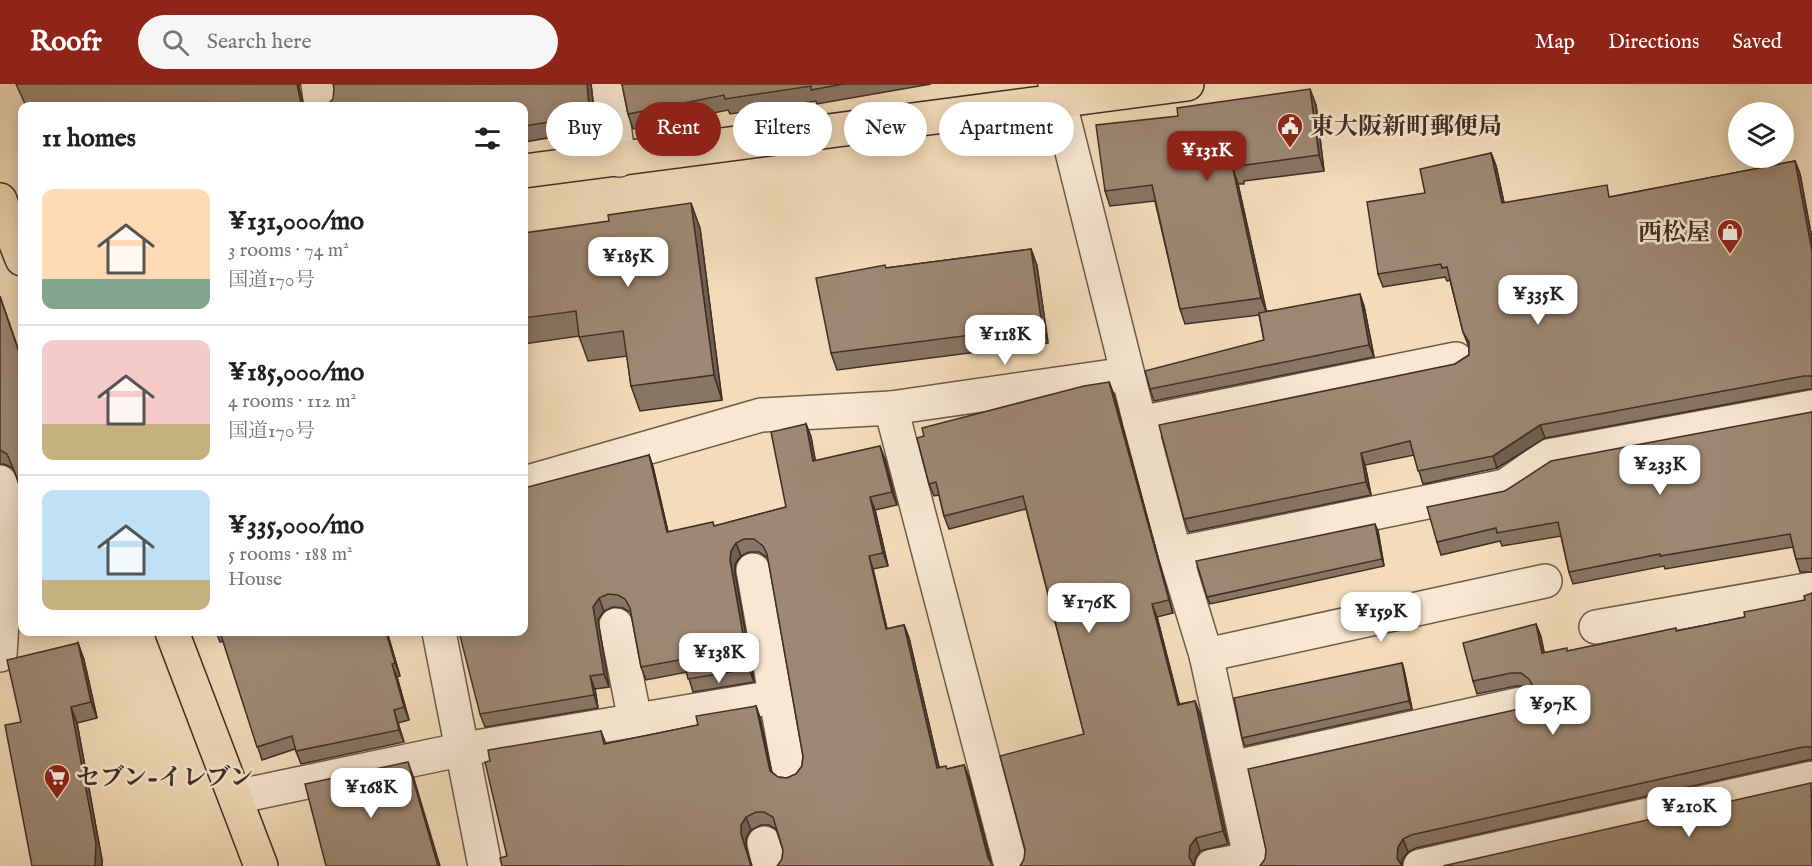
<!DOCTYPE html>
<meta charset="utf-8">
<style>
:root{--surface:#fff;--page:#f6f6f6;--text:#202124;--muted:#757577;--line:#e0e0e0;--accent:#8f2418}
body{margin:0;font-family:"IM FELL English","Noto Serif JP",serif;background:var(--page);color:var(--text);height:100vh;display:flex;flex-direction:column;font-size:22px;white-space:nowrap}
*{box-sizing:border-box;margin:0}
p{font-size:20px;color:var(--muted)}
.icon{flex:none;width:33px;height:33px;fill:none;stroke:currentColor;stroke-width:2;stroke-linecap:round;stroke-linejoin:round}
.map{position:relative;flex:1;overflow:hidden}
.details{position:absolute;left:18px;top:18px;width:510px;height:534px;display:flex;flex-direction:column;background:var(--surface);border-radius:12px;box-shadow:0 3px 15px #0003}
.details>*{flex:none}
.top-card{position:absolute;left:546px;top:18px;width:570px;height:54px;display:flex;gap:12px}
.controls{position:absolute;left:1728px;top:18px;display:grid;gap:12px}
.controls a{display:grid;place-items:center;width:66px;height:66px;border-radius:50%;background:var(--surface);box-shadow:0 3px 15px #0003;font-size:30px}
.price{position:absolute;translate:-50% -51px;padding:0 14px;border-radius:12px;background:#fff;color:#222;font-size:20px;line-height:39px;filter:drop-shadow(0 2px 3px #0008)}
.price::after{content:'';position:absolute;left:50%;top:36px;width:18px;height:14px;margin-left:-9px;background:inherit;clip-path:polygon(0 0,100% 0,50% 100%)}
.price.active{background:var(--accent);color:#fff}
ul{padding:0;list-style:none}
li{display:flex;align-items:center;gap:18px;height:150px;padding:0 24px}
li+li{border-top:2px solid var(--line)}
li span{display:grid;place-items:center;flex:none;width:168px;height:120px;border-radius:12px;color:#555}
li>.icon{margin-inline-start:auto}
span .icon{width:72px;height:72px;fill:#fffc;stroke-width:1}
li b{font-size:26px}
h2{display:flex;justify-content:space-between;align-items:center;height:72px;padding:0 24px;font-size:26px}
.pill{padding:0 21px;border-radius:27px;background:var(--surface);box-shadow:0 3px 15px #0003;font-size:21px;line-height:54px}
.pill.active{background:var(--accent);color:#fff}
header{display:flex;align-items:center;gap:36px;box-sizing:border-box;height:84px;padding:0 30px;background:var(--accent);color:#fff}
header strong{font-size:28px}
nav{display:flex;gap:33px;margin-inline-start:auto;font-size:21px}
.search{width:420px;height:54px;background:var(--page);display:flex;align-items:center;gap:15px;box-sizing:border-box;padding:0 21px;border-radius:33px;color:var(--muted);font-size:22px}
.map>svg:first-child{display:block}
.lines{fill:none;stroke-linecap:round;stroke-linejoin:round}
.minor-casing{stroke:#6d5a4b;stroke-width:36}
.major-casing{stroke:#402e26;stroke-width:36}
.highway-casing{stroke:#402e26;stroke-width:36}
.minor{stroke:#f8e8d2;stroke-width:33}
.major{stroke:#f4dcba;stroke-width:33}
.highway{stroke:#f4dcba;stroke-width:33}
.wall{fill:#887563;stroke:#402e26;stroke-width:1.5}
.shaded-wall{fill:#6f5f50;stroke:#402e26;stroke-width:1.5}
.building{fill:#9e8873;stroke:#402e26;stroke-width:1.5}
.labels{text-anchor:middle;stroke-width:5;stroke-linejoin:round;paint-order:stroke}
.poi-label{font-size:24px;font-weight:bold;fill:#402e26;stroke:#f8e8d2;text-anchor:start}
</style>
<header>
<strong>Roofr</strong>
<div class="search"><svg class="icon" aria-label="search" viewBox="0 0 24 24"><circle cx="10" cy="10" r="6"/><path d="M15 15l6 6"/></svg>Search here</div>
<nav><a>Map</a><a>Directions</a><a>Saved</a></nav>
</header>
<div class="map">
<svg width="1812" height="782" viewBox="0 0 1812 782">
<rect width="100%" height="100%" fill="#f4dcba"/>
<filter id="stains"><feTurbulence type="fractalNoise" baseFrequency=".00333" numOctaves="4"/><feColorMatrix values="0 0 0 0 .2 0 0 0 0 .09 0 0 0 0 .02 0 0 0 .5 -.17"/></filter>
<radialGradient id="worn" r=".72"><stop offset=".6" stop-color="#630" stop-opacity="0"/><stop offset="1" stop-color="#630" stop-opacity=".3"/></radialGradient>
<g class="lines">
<g class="minor-casing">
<g id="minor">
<polyline points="318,0 321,22"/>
<polyline points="608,0 619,76"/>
<polyline points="1055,0 1140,339 1175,470 1206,571 1252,782"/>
<polyline points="891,324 1011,782"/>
<polyline points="1140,339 1456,275"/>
<polyline points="0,398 9,424 0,571"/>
<polyline points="524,399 761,331 891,324 1127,290"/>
<polyline points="1175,470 1505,402 1548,372 1812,323"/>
<polyline points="753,486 789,688"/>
<polyline points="616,541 635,636"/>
<polyline points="1596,543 1812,505"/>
<polyline points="439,548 485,782"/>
<polyline points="1206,571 1545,497"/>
<polyline points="1231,684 1520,620"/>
<polyline points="235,713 464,665 775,613"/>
<polyline points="764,759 769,782"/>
<polyline points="1212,782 1251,775"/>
<polyline points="1420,782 1812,694"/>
</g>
</g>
<g class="major-casing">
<g id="major">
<polyline points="11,147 22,175"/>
<polyline points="172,548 261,782"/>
</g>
</g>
<g class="highway-casing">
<g id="highway">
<polyline points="524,87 1187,0"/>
<polyline points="0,116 11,147"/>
</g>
</g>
<use href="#minor" class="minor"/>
<use href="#major" class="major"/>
<use href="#highway" class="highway"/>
</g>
<g class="wall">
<polygon points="591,0 596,46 524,58 524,22"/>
<polygon points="622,0 931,0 817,20 816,17 730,30 728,26 633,45 628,30"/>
<polygon points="1316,21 1324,87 1244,97 1244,100 1238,100 1266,227 1364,222 1374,273 1154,317 1150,305 1264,256 1259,231 1185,240 1180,225 1155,117 1110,122 1105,107"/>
<polygon points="1491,69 1496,82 1504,119 1611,113 1795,77 1800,90 1812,155 1812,305 1809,305 1545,354 1497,384 1423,400 1414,371 1365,381 1371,411 1189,448 1184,435 1455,280 1469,271 1469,263 1463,248 1450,196 1447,197 1445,193 1383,203 1378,190 1425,109"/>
<polygon points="700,144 722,316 640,327 631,302 627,272 588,277 579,252 524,260 524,149"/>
<polygon points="1031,165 1037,182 1048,259 837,286 831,269 886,184"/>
<polygon points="0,212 22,276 22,476 19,467 21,405 13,384 4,380 0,380"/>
<polygon points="1109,298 1114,311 1173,529 1157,533 1179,620 1195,617 1200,630 1228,760 1200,767 1195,775 1194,782 1024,775 1084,650 1026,425 949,445 944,432 939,411 934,412 929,400"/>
<polygon points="1812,328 1812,488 1800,488 1796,475 1793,463 1665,485 1664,482 1573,500 1569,488 1561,452 1502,462 1500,457 1441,471 1437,458 1505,407"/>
<polygon points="806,340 811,353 815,377 885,375 897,421 875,426 888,482 873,485 887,545 904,541 909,554 939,683 947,685 964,681 969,694 991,778 782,775 783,766 776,745 769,741 761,741 751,746 746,754 746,763 507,772 601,647 606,660 698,641 756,622 760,634 772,688 778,693 787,694 796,690 802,682 803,672 768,474 759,468 749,468 741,472 735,480 735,489 754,598 693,608 687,588 646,596 641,583 631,530 630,528 623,524 613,523 604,527 598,536 609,603 595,605 598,624 485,643 480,630 649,371 653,383 668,448 715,442 786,423"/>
<polygon points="1378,447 1384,482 1210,520 1207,513"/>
<polygon points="1812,509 1812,676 1808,676 1416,764 1408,768 1402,776 1402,782 1260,782 1528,620 1533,613 1533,607 1526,602 1516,602 1477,610 1473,597 1536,540 1541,553 1544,569 1568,567 1677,547 1745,533 1805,516"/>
<polygon points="216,548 387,548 400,592 397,593 409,636 398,639 404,658 301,680 295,665 262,676 223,557 220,558"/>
<polygon points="78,559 84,576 97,634 77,639 102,776 102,782 32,782"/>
<polygon points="1402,579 1404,586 1412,625 1245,662 1242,654"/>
</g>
<g class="shaded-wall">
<polygon points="297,0 300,0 299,3 304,22 301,19"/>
<polygon points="587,0 591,0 596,46 590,32"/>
<polygon points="1310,5 1316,21 1324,87 1319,71"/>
<polygon points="1491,69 1496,82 1507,132 1502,119"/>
<polygon points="1795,77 1800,90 1812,155 1812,167"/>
<polygon points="1233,85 1238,100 1267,230 1261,214"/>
<polygon points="691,119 700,144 722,316 714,291"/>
<polygon points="1031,165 1037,182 1048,259 1042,242"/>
<polygon points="1360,210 1364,222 1374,273 1369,261"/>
<polygon points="1109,298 1114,311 1173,529 1169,516"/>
<polygon points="806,340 811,353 818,390 813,377"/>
<polygon points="1540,341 1545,354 1497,384 1493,372"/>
<polygon points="880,362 885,375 897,421 892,408"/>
<polygon points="1361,369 1365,381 1371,411 1366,398"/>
<polygon points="649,371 653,383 671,461 667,448"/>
<polygon points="870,413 875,426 888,482 883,469"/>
<polygon points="1375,440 1378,447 1384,482 1382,475"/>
<polygon points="736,459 741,472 735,480 735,489 754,598 749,585 730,476 731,467"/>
<polygon points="869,472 873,485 890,558 886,545"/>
<polygon points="599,514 604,527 598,536 609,603 604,590 593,523"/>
<polygon points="1152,520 1157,533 1183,634 1178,621"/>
<polygon points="1536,540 1541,553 1547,582 1542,569"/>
<polygon points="904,541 909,554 942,696 937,684"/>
<polygon points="386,548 387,548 400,592 395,579"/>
<polygon points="78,559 84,576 97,634 91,618"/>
<polygon points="1402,579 1404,586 1412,625 1409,617"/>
<polygon points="392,580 397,593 409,636 404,623"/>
<polygon points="590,592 595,605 598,624 594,611"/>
<polygon points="1195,617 1200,630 1228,760 1223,747"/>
<polygon points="756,622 760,634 774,700 770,687"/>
<polygon points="71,623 77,639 102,776 102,782 95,782"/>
<polygon points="394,626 398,639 404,658 399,646"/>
<polygon points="408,678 414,695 440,782 438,782"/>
<polygon points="964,681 969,694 992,782 988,774"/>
<polygon points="746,733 751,746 746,754 746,763 752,782 741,750 741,741"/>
<polygon points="1196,754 1200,767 1195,775 1194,782 1189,773 1190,762"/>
<polygon points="1403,755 1408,768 1402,776 1402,782 1397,774 1398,763"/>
</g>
<g class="building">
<polygon points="16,0 297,0 301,19 306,22 26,22"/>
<polygon points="333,0 587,0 590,32 524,42 524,22 326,22 333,15 334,5"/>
<polygon points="622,0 843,0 811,6 811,2 725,15 724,11 628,30"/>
<polygon points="1310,5 1319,71 1238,82 1238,84 1233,85 1261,214 1180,225 1152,101 1105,107 1096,41 1178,32 1177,24"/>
<polygon points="1491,69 1502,119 1607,101 1609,113 1795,77 1812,167 1812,292 1804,292 1540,341 1493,372 1418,387 1410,357 1361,369 1366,398 1184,435 1159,341 1455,280 1469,271 1469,258 1463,248 1447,183 1442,184 1441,180 1378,190 1367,118 1425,109 1420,85"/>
<polygon points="691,119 714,291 631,302 623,247 579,253 576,227 524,234 524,149 609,137 608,131"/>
<polygon points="1031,165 1042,242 831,269 816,194 885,181 886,184"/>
<polygon points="1360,210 1369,261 1150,305 1145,287 1264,256 1259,229"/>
<polygon points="0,213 22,277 22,466 19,467 21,403 7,370 0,366"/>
<polygon points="1109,298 1169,516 1152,520 1178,621 1195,617 1223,747 1196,754 1190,762 1189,773 1194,782 1020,782 1024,775 1025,765 1000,672 1084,650 1023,412 944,432 936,398 929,400 917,354 924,352 922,344 1084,302"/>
<polygon points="1812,328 1812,474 1796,475 1790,450 1660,472 1660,470 1569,488 1558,438 1497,449 1496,444 1437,458 1427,423 1505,407 1551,377"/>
<polygon points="806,340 813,377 880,362 892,408 870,413 883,469 869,472 886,545 904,541 937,684 946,682 947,685 964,681 988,774 993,782 777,782 782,775 783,766 773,733 764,728 756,728 746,733 741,741 741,750 751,782 502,782 500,774 507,772 485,678 490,677 488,666 601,647 604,660 698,641 696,632 756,622 770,687 778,693 787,694 796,690 802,682 803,672 767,470 763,462 754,455 744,455 736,459 731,467 730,476 749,585 688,595 684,575 641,583 630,524 625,515 618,511 608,510 599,514 593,523 604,590 590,592 594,611 480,630 459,548 524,548 524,404 649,371 667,448 713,438 714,442 786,423 771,348"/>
<polygon points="1375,440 1382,475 1207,513 1196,477"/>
<polygon points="1812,509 1812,663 1803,663 1411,751 1403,755 1398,763 1397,774 1402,782 1260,782 1265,775 1266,766 1248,685 1519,625 1528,620 1533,613 1534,604 1529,595 1521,589 1511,589 1473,597 1463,559 1536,540 1542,569 1567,564 1567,567 1676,544 1676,547 1745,533 1744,528 1805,516 1804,512"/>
<polygon points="220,548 386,548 395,579 392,580 404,623 394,626 399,646 296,667 292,652 257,663"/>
<polygon points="78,559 91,618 71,623 96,759 95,782 32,782 5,641 21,638 7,576"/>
<polygon points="1402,579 1409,617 1242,654 1234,614"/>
<polygon points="408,678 438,782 326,782 305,700"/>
<polygon points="1811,699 1812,782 1443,782"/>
</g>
<defs>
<g id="civic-pin" transform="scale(1.35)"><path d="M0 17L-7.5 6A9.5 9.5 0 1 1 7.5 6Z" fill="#8f2418" stroke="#f8e8d2"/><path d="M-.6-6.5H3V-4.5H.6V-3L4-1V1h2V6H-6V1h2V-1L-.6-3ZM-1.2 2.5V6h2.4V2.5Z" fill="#fff"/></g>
<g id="shop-pin" transform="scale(1.35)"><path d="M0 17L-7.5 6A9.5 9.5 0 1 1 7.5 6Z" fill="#8f2418" stroke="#f8e8d2"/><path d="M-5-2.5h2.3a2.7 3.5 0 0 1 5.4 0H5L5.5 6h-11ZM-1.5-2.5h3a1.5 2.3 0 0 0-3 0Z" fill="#fff"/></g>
<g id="supermarket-pin" transform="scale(1.35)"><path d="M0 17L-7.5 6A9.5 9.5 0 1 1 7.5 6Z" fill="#8f2418" stroke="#f8e8d2"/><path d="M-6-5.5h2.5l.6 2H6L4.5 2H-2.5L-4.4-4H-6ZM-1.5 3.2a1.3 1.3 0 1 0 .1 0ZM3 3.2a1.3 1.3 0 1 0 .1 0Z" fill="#fff"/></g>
</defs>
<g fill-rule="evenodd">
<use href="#civic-pin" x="1290" y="42"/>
<use href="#shop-pin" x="1730" y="148"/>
<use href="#supermarket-pin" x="57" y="693"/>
</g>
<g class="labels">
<g class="poi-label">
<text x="1310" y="50">東大阪新町郵便局</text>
<text x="1710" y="156" text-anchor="end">西松屋</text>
<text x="76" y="701">セブン-イレブン</text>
</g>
</g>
<rect width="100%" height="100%" filter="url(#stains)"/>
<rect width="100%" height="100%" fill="url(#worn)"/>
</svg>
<div class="controls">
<a><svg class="icon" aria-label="layers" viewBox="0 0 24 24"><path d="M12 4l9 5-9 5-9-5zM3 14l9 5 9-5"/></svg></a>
</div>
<b class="price active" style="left:1207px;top:98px">¥131K</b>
<b class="price" style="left:628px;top:204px">¥185K</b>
<b class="price" style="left:1538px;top:242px">¥335K</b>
<b class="price" style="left:1005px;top:282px">¥118K</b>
<b class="price" style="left:1660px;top:412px">¥233K</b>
<b class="price" style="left:1089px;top:550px">¥176K</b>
<b class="price" style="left:1381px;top:559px">¥159K</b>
<b class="price" style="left:719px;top:600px">¥138K</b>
<b class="price" style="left:1553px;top:652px">¥97K</b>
<b class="price" style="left:371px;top:735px">¥168K</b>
<b class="price" style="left:1689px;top:754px">¥210K</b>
<div class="top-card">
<a class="pill">Buy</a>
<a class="pill active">Rent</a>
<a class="pill">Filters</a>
<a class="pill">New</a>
<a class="pill">Apartment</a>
</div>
<section class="details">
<h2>11 homes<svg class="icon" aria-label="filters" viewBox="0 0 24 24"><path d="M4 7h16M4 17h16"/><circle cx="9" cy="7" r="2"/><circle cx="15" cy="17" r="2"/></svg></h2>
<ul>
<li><span style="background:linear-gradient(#ffd9b3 75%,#7fa58c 0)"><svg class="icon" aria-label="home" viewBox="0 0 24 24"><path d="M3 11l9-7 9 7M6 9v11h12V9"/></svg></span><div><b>¥131,000/mo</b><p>3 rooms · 74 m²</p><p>国道170号</p></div></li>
<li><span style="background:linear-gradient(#f6c9c9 70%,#c2b280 0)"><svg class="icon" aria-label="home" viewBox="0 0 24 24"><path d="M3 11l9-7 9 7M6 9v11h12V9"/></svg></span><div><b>¥185,000/mo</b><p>4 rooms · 112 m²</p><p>国道170号</p></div></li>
<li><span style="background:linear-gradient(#bfe0f5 75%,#c2b280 0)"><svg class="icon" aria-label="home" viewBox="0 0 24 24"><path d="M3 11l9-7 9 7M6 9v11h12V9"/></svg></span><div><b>¥335,000/mo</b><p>5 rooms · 188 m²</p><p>House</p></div></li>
</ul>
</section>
</div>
